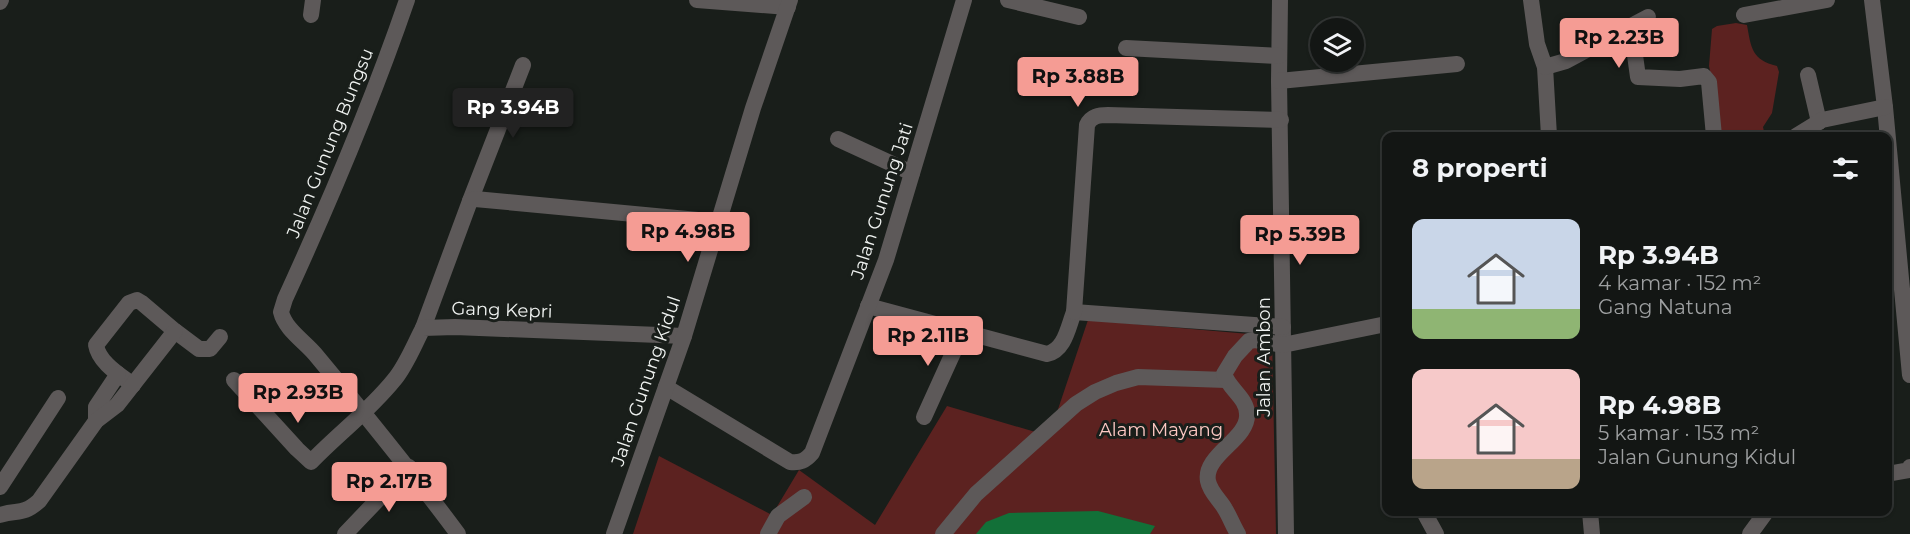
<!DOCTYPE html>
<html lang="id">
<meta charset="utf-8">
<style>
:root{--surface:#131614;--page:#202322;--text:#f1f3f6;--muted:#9d9fa0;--line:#323534;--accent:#f59c94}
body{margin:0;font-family:Montserrat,sans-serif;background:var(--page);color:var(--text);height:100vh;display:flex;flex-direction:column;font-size:22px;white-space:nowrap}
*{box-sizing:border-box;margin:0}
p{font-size:20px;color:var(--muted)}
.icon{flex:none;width:33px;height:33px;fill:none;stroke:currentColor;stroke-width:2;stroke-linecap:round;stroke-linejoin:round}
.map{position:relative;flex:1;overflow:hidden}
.side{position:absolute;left:1382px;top:132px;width:510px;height:384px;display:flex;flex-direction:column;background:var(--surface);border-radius:12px;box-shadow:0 2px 4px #0004,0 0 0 2px var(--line)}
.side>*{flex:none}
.controls{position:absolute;left:1310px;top:18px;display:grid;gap:12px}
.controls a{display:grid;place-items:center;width:54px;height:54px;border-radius:50%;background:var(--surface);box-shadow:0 2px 4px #0004,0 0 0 2px var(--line);font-size:30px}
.price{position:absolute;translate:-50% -51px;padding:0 14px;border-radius:6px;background:var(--accent);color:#111;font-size:20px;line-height:39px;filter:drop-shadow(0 2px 3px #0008)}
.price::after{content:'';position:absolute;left:50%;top:36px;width:18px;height:14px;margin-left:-9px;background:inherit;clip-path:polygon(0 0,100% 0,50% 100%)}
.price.selected{background:#222;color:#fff}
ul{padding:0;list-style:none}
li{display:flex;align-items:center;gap:18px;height:150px;padding:0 30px}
li span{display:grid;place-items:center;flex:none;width:168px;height:120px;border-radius:12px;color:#555}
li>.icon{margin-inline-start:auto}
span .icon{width:72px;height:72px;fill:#fffc;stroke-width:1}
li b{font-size:26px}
h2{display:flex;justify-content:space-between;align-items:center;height:72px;padding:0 30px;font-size:26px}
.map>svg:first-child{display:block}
.green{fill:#5c2220}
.water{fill:#127038}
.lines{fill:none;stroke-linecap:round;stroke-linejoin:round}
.minor{stroke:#5d5959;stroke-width:16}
.labels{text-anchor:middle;stroke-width:6;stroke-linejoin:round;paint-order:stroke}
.street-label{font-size:18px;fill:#f0f3f1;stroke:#191e1a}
.park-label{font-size:18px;fill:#fdc8c3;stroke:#191e1a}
</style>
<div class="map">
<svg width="1910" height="534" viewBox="0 0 1910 534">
<rect width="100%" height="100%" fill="#191e1a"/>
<g class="green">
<path d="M1736,23L1747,25C1751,48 1752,60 1777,66L1779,72L1772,113L1763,127L1765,136H1717L1712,81L1709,66L1712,29L1717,26Z"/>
<polygon points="1088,320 1272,336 1276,534 633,534 659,456 772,515 799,470 875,525 947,406 1049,436"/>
</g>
<polygon class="water" points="1098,511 1155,526 1150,534 976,534 986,522 1009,513"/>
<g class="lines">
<g class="minor">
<path d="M407,0C372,102 330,201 285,299L281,312C285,329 304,341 315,354C364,413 412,472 458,534"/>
<polyline points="697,0 788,7"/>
<polyline points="1008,0 1079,17"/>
<polyline points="1280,0 1279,81 1286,534"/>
<polyline points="1531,0 1537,44 1545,67 1549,136"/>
<polyline points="1872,0 1885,107 1910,375"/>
<polyline points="0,2 1,0"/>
<polyline points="311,15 313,0"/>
<polyline points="1744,15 1827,0"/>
<polyline points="1631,26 1648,17"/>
<polyline points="1126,48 1279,56"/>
<polyline points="1545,67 1566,61 1631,26 1638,77 1680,79 1704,76 1709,82 1714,136"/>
<polyline points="1808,75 1819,122"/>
<polyline points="1279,81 1457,64"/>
<polyline points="1796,136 1822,120 1885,107"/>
<polyline points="838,139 912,173"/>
<polyline points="470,201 523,65"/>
<path d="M868,306L1047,354C1065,350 1068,327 1074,312L1283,327"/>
<path d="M1074,312L1087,125C1091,116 1099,115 1108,115L1281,120"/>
<polyline points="423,328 470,201 475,199 719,222"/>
<path d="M234,380L297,449L311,462C338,434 369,411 394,380C406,366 414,345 423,328L455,327L684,336"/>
<path d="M133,385C120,375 99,363 96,345L129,303L137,300L142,303L175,331L199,349H210L220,337"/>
<path d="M666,387L790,462C800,463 805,461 812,453L886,260L964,0"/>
<polyline points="924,417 963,331"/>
<polyline points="96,421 96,407 118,374"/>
<polyline points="1887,474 1909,470 1910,467"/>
<polyline points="0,487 58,398"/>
<polyline points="1424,512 1436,534"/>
<polyline points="1590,512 1592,534"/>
<path d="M0,515C18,509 22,516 39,501L96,421L117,405L175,331"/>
<polyline points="345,534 409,467"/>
<polyline points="614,534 684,336 753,108 790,0"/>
<polyline points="768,534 778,516 804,497"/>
<polyline points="943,534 976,494 1076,404 1095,392 1116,383 1138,377 1226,380"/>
<path d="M1238,534C1233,526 1230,517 1225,509C1220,500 1210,492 1208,481C1203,455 1249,439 1247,414C1247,398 1229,389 1224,374L1235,356L1249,341L1255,340L1283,345L1386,324"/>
<polyline points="1750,534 1766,512"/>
</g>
</g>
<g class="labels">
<g class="street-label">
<text transform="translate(330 143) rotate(-68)" y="6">Jalan Gunung Bungsu</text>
<text transform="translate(882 201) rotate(-72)" y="6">Jalan Gunung Jati</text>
<text transform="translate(502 310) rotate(2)" y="6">Gang Kepri</text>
<text transform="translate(1264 357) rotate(-90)" y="6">Jalan Ambon</text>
<text transform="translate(646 381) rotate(-71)" y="6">Jalan Gunung Kidul</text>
</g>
<g class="park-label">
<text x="1161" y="436">Alam Mayang</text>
</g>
</g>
</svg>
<div class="controls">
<a><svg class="icon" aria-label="layers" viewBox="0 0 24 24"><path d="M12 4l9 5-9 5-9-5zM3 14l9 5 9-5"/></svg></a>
</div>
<b class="price" style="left:1619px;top:69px">Rp 2.23B</b>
<b class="price" style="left:1078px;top:108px">Rp 3.88B</b>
<b class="price selected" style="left:513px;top:139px">Rp 3.94B</b>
<b class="price" style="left:688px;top:263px">Rp 4.98B</b>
<b class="price" style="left:1300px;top:266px">Rp 5.39B</b>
<b class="price" style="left:928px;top:367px">Rp 2.11B</b>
<b class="price" style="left:298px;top:424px">Rp 2.93B</b>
<b class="price" style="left:389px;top:513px">Rp 2.17B</b>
<section class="side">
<h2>8 properti<svg class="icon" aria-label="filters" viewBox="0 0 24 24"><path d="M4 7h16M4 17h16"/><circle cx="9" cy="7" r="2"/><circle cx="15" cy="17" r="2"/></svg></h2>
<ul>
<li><span style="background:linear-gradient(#c9d6e8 75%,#8fb573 0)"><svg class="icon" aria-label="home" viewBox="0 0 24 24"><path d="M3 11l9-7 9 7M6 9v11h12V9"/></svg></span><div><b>Rp 3.94B</b><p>4 kamar · 152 m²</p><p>Gang Natuna</p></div></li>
<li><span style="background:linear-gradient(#f6c9c9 75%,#b9a48a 0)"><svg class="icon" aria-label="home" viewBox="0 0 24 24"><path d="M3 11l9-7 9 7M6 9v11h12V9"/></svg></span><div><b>Rp 4.98B</b><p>5 kamar · 153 m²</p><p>Jalan Gunung Kidul</p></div></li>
</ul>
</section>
</div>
